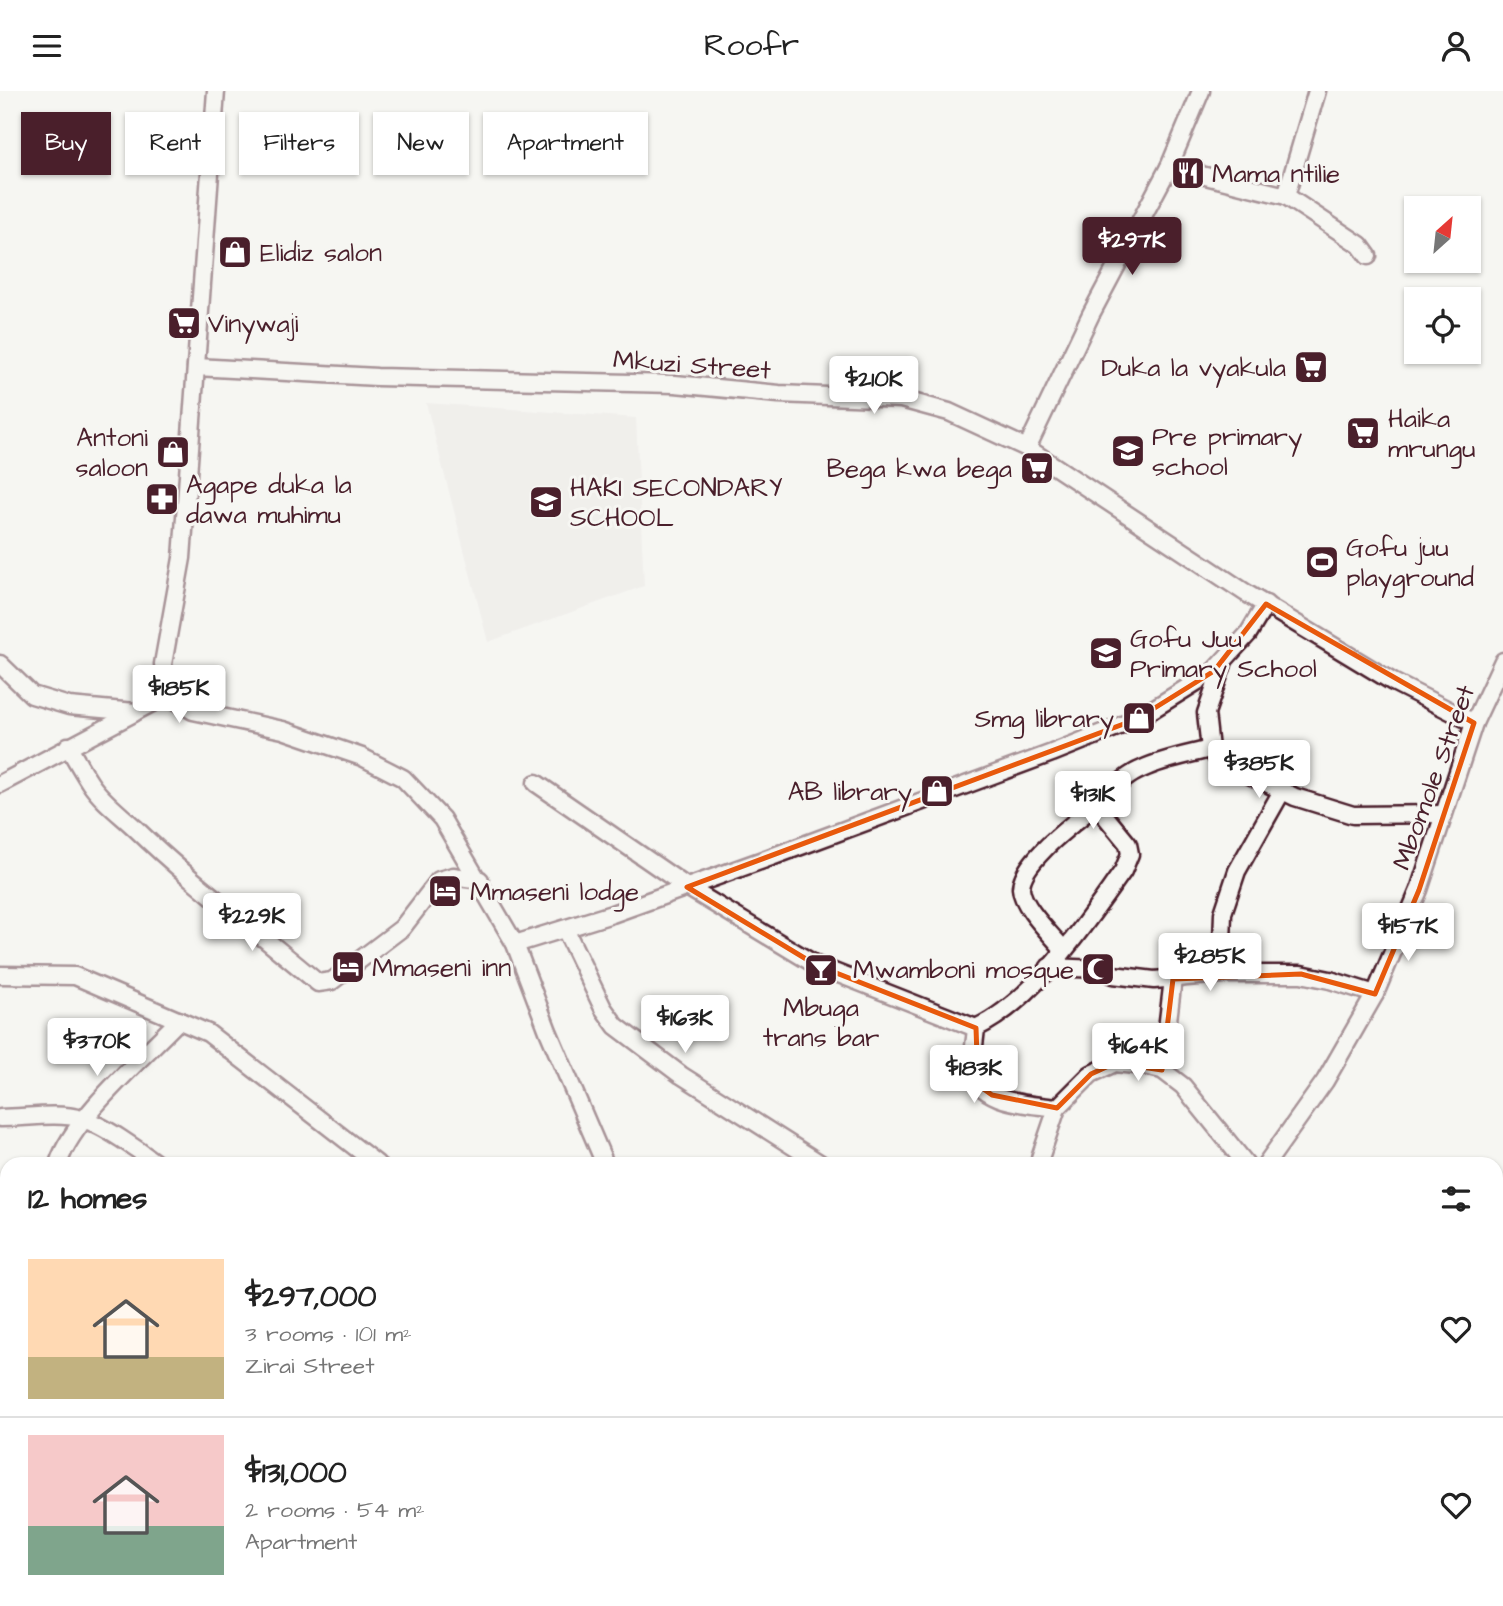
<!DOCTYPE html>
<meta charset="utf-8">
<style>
:root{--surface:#fff;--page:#f6f6f6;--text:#222;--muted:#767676;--line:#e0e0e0;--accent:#4a1f2b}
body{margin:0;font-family:"Architects Daughter",sans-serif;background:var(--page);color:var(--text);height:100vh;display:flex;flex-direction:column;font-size:26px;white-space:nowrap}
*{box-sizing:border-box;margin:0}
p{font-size:23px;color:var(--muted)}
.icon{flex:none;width:38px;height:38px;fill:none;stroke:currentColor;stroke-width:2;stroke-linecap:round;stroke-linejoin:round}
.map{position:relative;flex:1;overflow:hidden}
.drawer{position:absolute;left:0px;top:1066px;width:1503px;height:450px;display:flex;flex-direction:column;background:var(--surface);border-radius:21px 21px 0 0;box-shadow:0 2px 5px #0004}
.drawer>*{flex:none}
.banner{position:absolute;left:21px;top:21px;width:700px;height:63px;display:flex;gap:14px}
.needle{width:46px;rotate:27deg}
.fabs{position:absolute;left:1404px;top:105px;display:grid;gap:14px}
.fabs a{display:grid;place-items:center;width:77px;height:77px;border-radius:0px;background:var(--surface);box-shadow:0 2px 5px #0004;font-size:35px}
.price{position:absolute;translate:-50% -60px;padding:0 16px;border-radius:7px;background:#fff;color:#222;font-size:23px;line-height:46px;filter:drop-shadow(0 2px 4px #0008)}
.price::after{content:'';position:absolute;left:50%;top:42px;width:21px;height:16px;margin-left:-10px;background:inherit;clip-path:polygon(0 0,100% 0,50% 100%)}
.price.on{background:var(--accent);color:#fff}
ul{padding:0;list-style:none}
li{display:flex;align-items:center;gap:21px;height:175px;padding:0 28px}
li+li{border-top:2px solid var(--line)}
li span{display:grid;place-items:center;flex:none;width:196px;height:140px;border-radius:0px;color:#555}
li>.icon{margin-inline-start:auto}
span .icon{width:84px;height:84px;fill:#fffc;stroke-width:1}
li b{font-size:30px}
h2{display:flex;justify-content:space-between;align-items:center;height:84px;padding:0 28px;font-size:30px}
.tag{padding:0 24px;border-radius:0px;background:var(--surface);box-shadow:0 2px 5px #0004;font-size:24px;line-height:63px}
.tag.on{background:var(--accent);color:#fff}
header{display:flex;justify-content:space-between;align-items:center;height:91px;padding:0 28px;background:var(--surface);font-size:32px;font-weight:600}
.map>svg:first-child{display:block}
.built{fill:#e9e6e3}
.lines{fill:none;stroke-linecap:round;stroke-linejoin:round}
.street-casing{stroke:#4a1f2b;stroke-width:21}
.street{stroke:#f6f6f2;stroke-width:16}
.marked{fill:none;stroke:#e8590c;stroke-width:5;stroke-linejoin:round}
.labels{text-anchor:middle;stroke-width:6;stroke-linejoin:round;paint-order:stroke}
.poi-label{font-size:26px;fill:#4a1f2b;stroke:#f6f6f2;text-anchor:start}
.street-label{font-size:26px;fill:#4a1f2b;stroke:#f6f6f2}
</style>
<header><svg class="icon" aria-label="menu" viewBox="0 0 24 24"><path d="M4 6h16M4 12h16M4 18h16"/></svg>Roofr<svg class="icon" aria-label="person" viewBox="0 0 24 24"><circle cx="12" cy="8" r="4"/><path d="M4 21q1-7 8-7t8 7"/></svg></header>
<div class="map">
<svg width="1503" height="1515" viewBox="0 0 1503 1515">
<rect width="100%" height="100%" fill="#f6f6f2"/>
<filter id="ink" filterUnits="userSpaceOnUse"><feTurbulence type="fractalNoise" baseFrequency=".0143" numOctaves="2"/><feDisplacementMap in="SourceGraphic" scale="14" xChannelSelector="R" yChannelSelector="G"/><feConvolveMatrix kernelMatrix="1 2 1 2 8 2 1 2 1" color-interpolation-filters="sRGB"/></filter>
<g filter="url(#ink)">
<polygon class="built" points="426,312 636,327 644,495 488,551"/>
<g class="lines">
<g class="street-casing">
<g id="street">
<polyline points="216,0 182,467 163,573 167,604 193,620 283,639 362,666 403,687 442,728 515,853 548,940 605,1073"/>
<polyline points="1169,76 1286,105 1360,154 1368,165"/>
<polyline points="1286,105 1317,0"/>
<polyline points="196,276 377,286 675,293 779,303 901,308 949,321 1027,357 1246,502 1393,591 1474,632"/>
<polyline points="1027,357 1091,223 1169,76 1201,0"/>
<polyline points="0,573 32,604 69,615 135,621 167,604"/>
<polyline points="1223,573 1206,622 1210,658 1219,669 1295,706 1353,724 1443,723"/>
<path d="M68,655C75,667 82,680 90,692C101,709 120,723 135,737C193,793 257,840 318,892L332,890L402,837L439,789L453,785L480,789"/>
<path d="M536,692L687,796L816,874L976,937C1036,908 1084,834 1123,780L1130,763L1128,753L1096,714"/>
<polyline points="0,693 134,622"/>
<polyline points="565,838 603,917 616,935 681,984 821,1073"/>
<polyline points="515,853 612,823 774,765 1052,662 1137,628 1214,580 1248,543 1266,513"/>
<path d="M1063,858C1051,843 1022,816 1021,797C1021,770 1077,730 1096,714C1110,702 1124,685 1142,678C1163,668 1187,664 1210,658"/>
<polyline points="1049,876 1099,878 1113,884 1154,889 1221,883 1301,883 1330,889 1375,903"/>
<polyline points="1221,883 1223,822 1237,780 1282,700"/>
<polyline points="0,884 75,885 208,942 377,1073"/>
<path d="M976,937C975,950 972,964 973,977C976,1013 1030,1013 1057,1017"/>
<polyline points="1162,979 1173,888"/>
<path d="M0,1027C26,1027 57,1021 82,1028C102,1033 140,1060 157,1073"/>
<path d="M58,1073C73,1026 144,966 179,929"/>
<polyline points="1038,1073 1057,1017 1091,983 1115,972 1144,975 1162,979 1183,995 1246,1073"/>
<polyline points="1266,1073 1325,990 1375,903 1419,799 1474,632 1503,570"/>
<polyline points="0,1196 7,1195"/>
<polyline points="0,1338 7,1338"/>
<polyline points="314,1508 314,1515"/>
<polyline points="686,1508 686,1515"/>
<polyline points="1096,1508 1097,1515"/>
<polyline points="445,1515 446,1508"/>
</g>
</g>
<use href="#street" class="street"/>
</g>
</g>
<path d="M0 0H1503V1515H0ZM1266,513L1474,632L1419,799L1375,903L1301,883L1173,888L1162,979L1115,972L1091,983L1057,1017L992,1004L978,994L976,937L816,874L687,796L1137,628L1214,580Z" fill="#f6f6f2" fill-opacity=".55" fill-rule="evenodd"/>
<path class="marked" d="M1266,513L1474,632L1419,799L1375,903L1301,883L1173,888L1162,979L1115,972L1091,983L1057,1017L992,1004L978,994L976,937L816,874L687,796L1137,628L1214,580Z"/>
<defs>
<g id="restaurant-square" transform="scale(1.75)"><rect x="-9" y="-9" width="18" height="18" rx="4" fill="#4a1f2b" stroke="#f6f6f2"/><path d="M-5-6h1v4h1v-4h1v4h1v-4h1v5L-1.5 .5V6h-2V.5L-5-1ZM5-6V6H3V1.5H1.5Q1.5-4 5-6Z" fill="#fff"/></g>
<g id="shop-square" transform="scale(1.75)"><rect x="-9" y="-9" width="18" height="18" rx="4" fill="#4a1f2b" stroke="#f6f6f2"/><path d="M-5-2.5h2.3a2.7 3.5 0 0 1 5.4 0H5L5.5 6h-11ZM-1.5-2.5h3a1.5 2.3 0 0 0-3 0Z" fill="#fff"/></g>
<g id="supermarket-square" transform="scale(1.75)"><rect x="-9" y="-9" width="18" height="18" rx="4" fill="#4a1f2b" stroke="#f6f6f2"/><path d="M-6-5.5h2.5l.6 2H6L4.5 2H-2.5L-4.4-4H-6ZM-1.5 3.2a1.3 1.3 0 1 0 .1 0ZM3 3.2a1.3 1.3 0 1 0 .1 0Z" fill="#fff"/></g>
<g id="school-square" transform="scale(1.75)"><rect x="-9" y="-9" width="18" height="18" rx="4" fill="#4a1f2b" stroke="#f6f6f2"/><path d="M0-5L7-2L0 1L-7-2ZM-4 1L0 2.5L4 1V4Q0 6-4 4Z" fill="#fff"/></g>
<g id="pharmacy-square" transform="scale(1.75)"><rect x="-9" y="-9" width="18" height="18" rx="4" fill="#4a1f2b" stroke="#f6f6f2"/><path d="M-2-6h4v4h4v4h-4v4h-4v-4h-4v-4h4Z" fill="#fff"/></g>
<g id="stadium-square" transform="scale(1.75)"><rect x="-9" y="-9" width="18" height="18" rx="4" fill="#4a1f2b" stroke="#f6f6f2"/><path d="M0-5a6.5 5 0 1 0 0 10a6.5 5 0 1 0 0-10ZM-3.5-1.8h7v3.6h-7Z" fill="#fff"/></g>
<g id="hotel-square" transform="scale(1.75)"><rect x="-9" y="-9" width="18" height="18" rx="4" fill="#4a1f2b" stroke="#f6f6f2"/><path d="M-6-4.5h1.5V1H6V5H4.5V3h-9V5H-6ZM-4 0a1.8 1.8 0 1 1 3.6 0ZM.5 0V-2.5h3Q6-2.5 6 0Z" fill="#fff"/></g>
<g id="mosque-square" transform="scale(1.75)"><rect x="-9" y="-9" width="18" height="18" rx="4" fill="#4a1f2b" stroke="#f6f6f2"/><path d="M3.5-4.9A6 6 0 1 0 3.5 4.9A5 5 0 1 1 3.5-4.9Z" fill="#fff"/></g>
<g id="bar-square" transform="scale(1.75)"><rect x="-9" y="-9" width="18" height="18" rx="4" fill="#4a1f2b" stroke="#f6f6f2"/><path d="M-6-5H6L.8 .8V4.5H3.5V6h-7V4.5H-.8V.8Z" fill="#fff"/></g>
</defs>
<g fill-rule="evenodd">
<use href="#restaurant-square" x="1188" y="82"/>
<use href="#shop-square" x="235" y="161"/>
<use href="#supermarket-square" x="184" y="232"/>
<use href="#supermarket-square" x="1311" y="276"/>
<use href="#supermarket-square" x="1363" y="342"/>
<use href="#school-square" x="1128" y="360"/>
<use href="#shop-square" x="173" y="361"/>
<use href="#supermarket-square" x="1037" y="377"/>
<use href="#pharmacy-square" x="162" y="408"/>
<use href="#school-square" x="546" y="411"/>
<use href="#stadium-square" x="1322" y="471"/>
<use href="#school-square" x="1106" y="562"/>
<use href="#shop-square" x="1139" y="627"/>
<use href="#shop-square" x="937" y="700"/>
<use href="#hotel-square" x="445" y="800"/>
<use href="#hotel-square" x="348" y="876"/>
<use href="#mosque-square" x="1098" y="878"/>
<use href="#bar-square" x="821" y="879"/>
</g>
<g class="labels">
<g class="poi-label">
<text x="1212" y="91">Mama ntilie</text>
<text x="260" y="170">Elidiz salon</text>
<text x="208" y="241">Vinywaji</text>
<text x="1286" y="285" text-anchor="end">Duka la vyakula</text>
<text x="1388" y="336">Haika<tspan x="1388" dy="30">mrungu</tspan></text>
<text x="1152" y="354">Pre primary<tspan x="1152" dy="30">school</tspan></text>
<text x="148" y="355" text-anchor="end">Antoni<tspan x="148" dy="30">saloon</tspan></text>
<text x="1012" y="386" text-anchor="end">Bega kwa bega</text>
<text x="186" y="402">Agape duka la<tspan x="186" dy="30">dawa muhimu</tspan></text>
<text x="570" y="405">HAKI SECONDARY<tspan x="570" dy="30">SCHOOL</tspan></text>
<text x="1346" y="465">Gofu juu<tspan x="1346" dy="30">playground</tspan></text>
<text x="1130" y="556">Gofu Juu<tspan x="1130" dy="30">Primary School</tspan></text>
<text x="1114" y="636" text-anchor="end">Smg library</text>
<text x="912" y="709" text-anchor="end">AB library</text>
<text x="470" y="809">Mmaseni lodge</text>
<text x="372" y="885">Mmaseni inn</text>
<text x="1074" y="887" text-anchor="end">Mwamboni mosque</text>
<text x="821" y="925" text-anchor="middle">Mbuga<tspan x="821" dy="30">trans bar</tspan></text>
</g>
<g class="street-label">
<text transform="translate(692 273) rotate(4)" y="9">Mkuzi Street</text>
<text transform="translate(1433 686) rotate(-70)" y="9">Mbomole Street</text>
</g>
</g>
</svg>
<div class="fabs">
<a><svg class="needle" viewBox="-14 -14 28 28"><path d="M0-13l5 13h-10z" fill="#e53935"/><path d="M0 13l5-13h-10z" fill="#767676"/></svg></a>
<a><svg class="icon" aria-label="locate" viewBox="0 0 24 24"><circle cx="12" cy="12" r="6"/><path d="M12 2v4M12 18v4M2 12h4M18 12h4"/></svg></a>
</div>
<b class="price on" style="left:1132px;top:186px">$297K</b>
<b class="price" style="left:874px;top:325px">$210K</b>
<b class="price" style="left:179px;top:634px">$185K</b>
<b class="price" style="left:1259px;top:709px">$385K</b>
<b class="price" style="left:1093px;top:740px">$131K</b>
<b class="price" style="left:252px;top:862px">$229K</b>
<b class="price" style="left:1408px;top:872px">$157K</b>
<b class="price" style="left:1210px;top:902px">$285K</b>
<b class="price" style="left:685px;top:964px">$163K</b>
<b class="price" style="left:97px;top:987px">$370K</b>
<b class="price" style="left:1138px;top:992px">$164K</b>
<b class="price" style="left:974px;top:1014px">$183K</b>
<div class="banner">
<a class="tag on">Buy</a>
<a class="tag">Rent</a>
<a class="tag">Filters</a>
<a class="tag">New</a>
<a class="tag">Apartment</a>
</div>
<section class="drawer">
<h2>12 homes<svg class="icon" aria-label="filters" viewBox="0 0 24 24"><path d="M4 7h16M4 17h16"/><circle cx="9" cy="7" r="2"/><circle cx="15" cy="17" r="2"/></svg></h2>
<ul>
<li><span style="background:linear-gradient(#ffd9b3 70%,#c2b280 0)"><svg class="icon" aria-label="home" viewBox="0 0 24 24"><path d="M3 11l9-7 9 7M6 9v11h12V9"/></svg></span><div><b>$297,000</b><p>3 rooms · 101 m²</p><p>Zirai Street</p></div><svg class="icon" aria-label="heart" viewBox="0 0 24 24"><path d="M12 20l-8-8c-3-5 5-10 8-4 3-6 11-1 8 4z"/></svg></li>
<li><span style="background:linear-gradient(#f6c9c9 65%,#7fa58c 0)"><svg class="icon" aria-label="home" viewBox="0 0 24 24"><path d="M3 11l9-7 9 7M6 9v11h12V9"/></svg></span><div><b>$131,000</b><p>2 rooms · 54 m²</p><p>Apartment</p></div><svg class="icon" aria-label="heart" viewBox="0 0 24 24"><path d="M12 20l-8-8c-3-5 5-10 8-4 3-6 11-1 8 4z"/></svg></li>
</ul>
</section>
</div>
